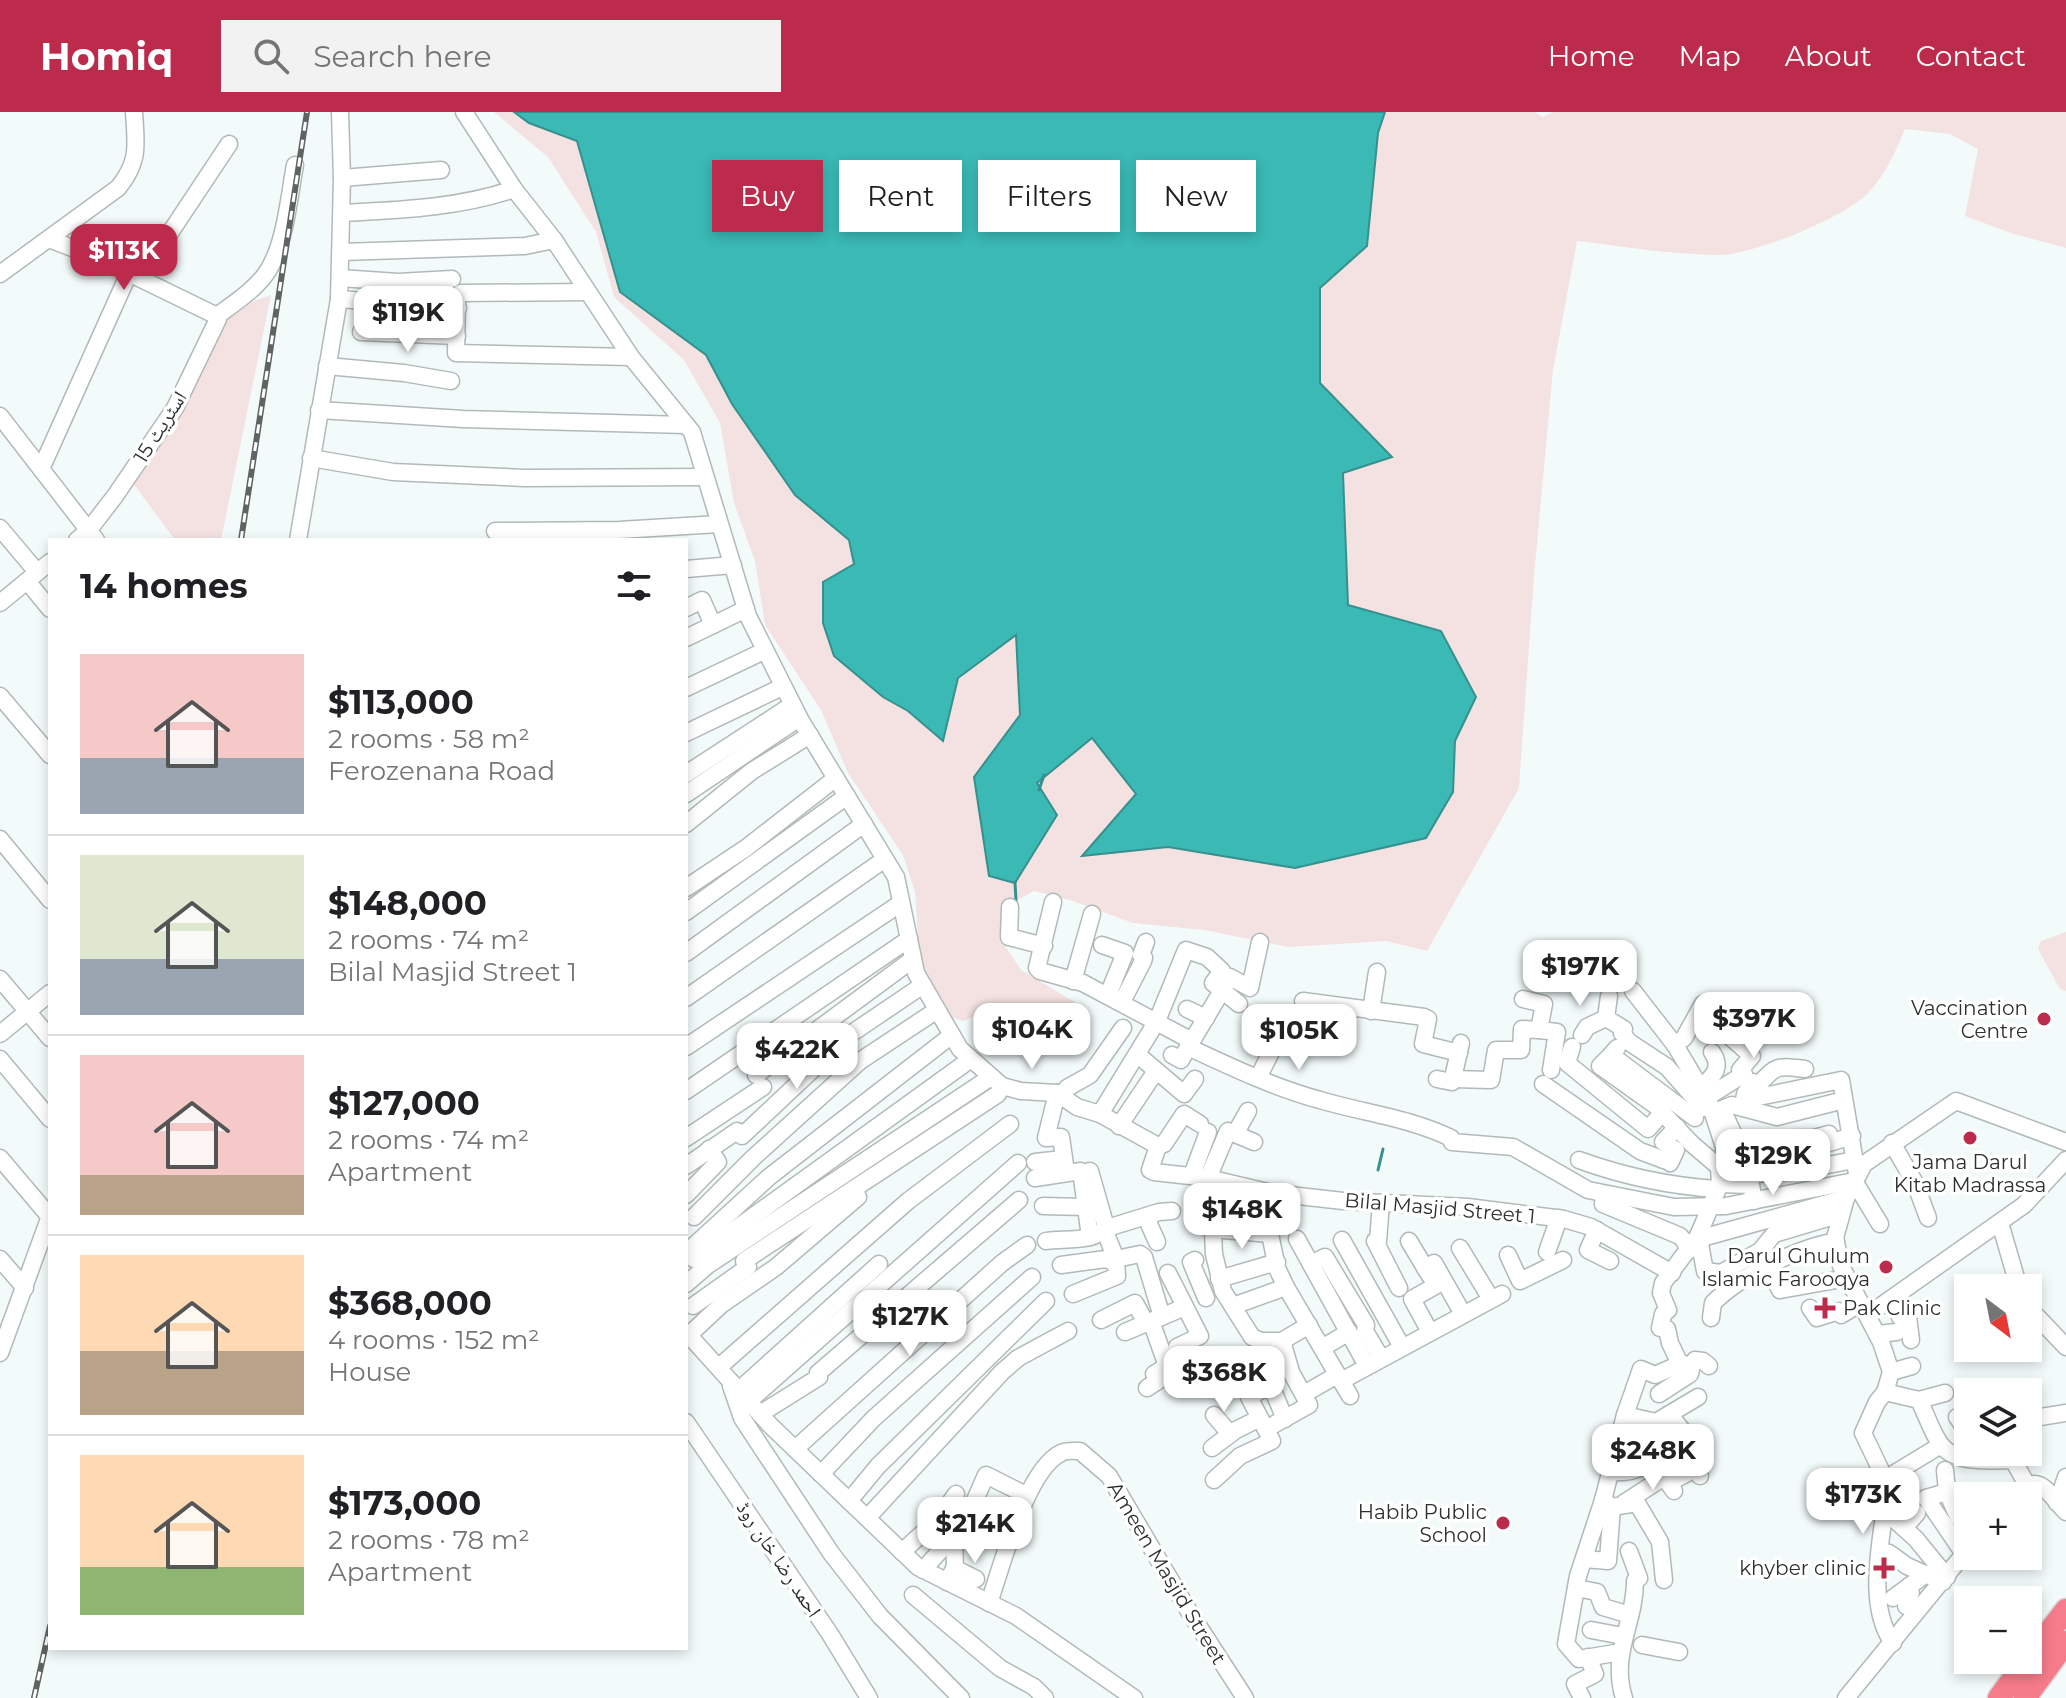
<!DOCTYPE html>
<meta charset="utf-8">
<style>
:root{--surface:#fff;--page:#f2f2f2;--text:#202124;--muted:#757577;--line:#e0e0e0;--accent:#bc2b4b}
body{margin:0;font-family:Montserrat,"Noto Naskh Arabic",sans-serif;background:var(--page);color:var(--text);height:100vh;display:flex;flex-direction:column;font-size:30px;white-space:nowrap}
*{box-sizing:border-box;margin:0}
p{font-size:26px;color:var(--muted)}
.icon{flex:none;width:44px;height:44px;fill:none;stroke:currentColor;stroke-width:2;stroke-linecap:round;stroke-linejoin:round}
.map{position:relative;flex:1;overflow:hidden}
.side{position:absolute;left:48px;top:426px;width:640px;height:1112px;display:flex;flex-direction:column;background:var(--surface);border-radius:0px;box-shadow:0 4px 12px #0003}
.side>*{flex:none}
.hud{position:absolute;left:712px;top:48px;width:760px;height:72px;display:flex;gap:16px}
.needle{width:52px;rotate:148deg}
.controls{position:absolute;left:1954px;top:1162px;display:grid;gap:16px}
.controls a{display:grid;place-items:center;width:88px;height:88px;border-radius:0px;background:var(--surface);box-shadow:0 4px 12px #0003;font-size:40px}
.price{position:absolute;translate:-50% -68px;padding:0 18px;border-radius:16px;background:#fff;color:#222;font-size:26px;line-height:52px;filter:drop-shadow(0 2px 4px #0008)}
.price::after{content:'';position:absolute;left:50%;top:48px;width:24px;height:18px;margin-left:-12px;background:inherit;clip-path:polygon(0 0,100% 0,50% 100%)}
.price.on{background:var(--accent);color:#fff}
ul{padding:0;list-style:none}
li{display:flex;align-items:center;gap:24px;height:200px;padding:0 32px}
li+li{border-top:2px solid var(--line)}
li span{display:grid;place-items:center;flex:none;width:224px;height:160px;border-radius:0px;color:#555}
li>.icon{margin-inline-start:auto}
span .icon{width:96px;height:96px;fill:#fffc;stroke-width:1}
li b{font-size:34px}
h2{display:flex;justify-content:space-between;align-items:center;height:96px;padding:0 32px;font-size:34px}
.chip{padding:0 28px;border-radius:0px;background:var(--surface);box-shadow:0 4px 12px #0003;font-size:28px;line-height:72px}
.chip.on{background:var(--accent);color:#fff}
header{display:flex;align-items:center;gap:48px;box-sizing:border-box;height:112px;padding:0 40px;background:var(--accent);color:#fff}
header strong{font-size:38px}
nav{display:flex;gap:44px;margin-inline-start:auto;font-size:28px}
.search{width:560px;height:72px;background:var(--page);display:flex;align-items:center;gap:20px;box-sizing:border-box;padding:0 28px;border-radius:0px;color:var(--muted);font-size:30px}
.map>svg:first-child{display:block}
.green{fill:#f4e1e2}
.water{fill:#3ab9b5;stroke:#36908d;stroke-width:2}
.lines{fill:none;stroke-linecap:round;stroke-linejoin:round}
.stream{stroke:#36908d;stroke-width:3}
.minor-casing{stroke:#b2b9b9;stroke-width:19}
.highway-casing{stroke:#d5d6d5;stroke-width:25}
.minor{stroke:#fff;stroke-width:16}
.highway{stroke:#f77c8b;stroke-width:22}
.rail-casing{stroke:#5f6463;stroke-width:6}
.rail{stroke:#fff;stroke-width:3;stroke-dasharray:9;stroke-linecap:butt}
.poi-dot{fill:#bc2b4b;stroke:#fff;stroke-width:3}
.labels{text-anchor:middle;stroke-width:7;stroke-linejoin:round;paint-order:stroke}
.street-label{font-size:20px;fill:#2c302f;stroke:#fff}
.poi-label{font-size:20px;fill:#2c302f;stroke:#fff;text-anchor:end}
</style>
<header>
<strong>Homiq</strong>
<div class="search"><svg class="icon" aria-label="search" viewBox="0 0 24 24"><circle cx="10" cy="10" r="6"/><path d="M15 15l6 6"/></svg>Search here</div>
<nav><a>Home</a><a>Map</a><a>About</a><a>Contact</a></nav>
</header>
<div class="map">
<svg width="2066" height="1586" viewBox="0 0 2066 1586">
<rect width="100%" height="100%" fill="#f3fbfa"/>
<g class="green">
<path d="M494,0H514L529,11L577,29L620,180L706,243L732,292L795,383L849,428L883,585L908,599L943,628L957,566L1016,522L1020,603L974,665L1037,672L1092,626L1136,682L1083,744L1168,735L1295,756L1453,680L1455,629L1476,585L1441,519L1348,494L1343,361L1391,345L1320,271V176L1367,134L1378,21L1385,0H1534L1543,5L1553,0H2066V136L2011,121L1965,104L1978,37L1950,22L1905,17C1896,39 1883,68 1864,85C1837,108 1753,143 1718,143C1674,143 1621,134 1577,129L1553,258L1534,464L1519,676L1427,839L1386,829L1289,835L1204,818L1133,811L1073,789L1034,779L1016,789L1006,798L1002,829L1021,858L1076,891L976,904L963,909L948,904L920,854L915,780L903,743L848,661L821,598L765,513L755,449L734,391L720,311L684,248L614,185L596,120L548,45Z"/>
<polygon points="271,183 221,428 175,428 130,367 225,199"/>
<polygon points="2066,820 2066,879 2060,877 2038,837 2041,829"/>
</g>
<polygon class="water" points="514,0 1385,0 1378,21 1367,134 1320,176 1320,271 1392,345 1343,361 1348,493 1441,519 1476,585 1455,629 1453,680 1426,726 1295,756 1168,735 1082,744 1136,682 1092,626 1037,671 1057,703 1015,771 989,764 974,665 1020,603 1016,523 958,566 943,629 908,599 883,585 834,544 823,511 823,470 854,452 849,428 795,383 732,292 706,243 620,180 577,29 529,11"/>
<g class="lines">
<g class="stream">
<polyline points="1039,678 1044,663"/>
<polyline points="1015,770 1016,789"/>
<polyline points="1378,1058 1383,1037"/>
</g>
<g class="minor-casing">
<g id="minor">
<polyline points="464,0 514,77 554,128 631,245 692,320 748,504 801,609 896,765 916,861 960,937 1002,974 1021,979 1057,981 1077,995 1100,1002 1158,1034 1150,1058 1154,1060 1208,1066 1272,1081 1343,1089 1468,1095 1564,1107 1591,1115 1672,1161"/>
<polyline points="342,66 441,58"/>
<path d="M342,101C400,98 459,96 514,77"/>
<polyline points="49,127 98,146 217,204"/>
<polyline points="341,140 525,134 554,128"/>
<path d="M0,162L118,76C140,49 136,33 134,0"/>
<polyline points="140,166 229,32"/>
<polyline points="340,166 398,170 452,167"/>
<polyline points="588,180 461,181 457,185 456,241 631,245"/>
<polyline points="339,187 458,196"/>
<path d="M217,204C233,192 253,179 265,163C285,136 289,85 295,53"/>
<polyline points="361,220 457,224"/>
<polyline points="327,254 404,261 451,269"/>
<polyline points="319,298 463,307 686,313"/>
<polyline points="0,304 96,428"/>
<polyline points="311,346 393,360 524,366 705,365"/>
<polyline points="41,357 129,161"/>
<polyline points="0,416 37,460"/>
<polyline points="495,419 619,418 719,412"/>
<polyline points="77,428 88,419 115,384 175,296 218,207 217,204"/>
<polyline points="298,428 339,187 342,66 340,0"/>
<polyline points="686,457 733,453"/>
<polyline points="27,469 50,497"/>
<polyline points="0,491 50,450"/>
<polyline points="686,496 702,488 713,513"/>
<polyline points="686,526 746,497"/>
<polyline points="686,576 764,539"/>
<polyline points="0,584 50,643"/>
<polyline points="686,621 782,575"/>
<polyline points="686,662 792,593"/>
<polyline points="686,682 799,606"/>
<polyline points="686,712 752,659 810,623"/>
<polyline points="0,727 50,788"/>
<polyline points="686,776 746,736 836,666"/>
<path d="M1053,790L1037,856L1040,859L1083,871L1192,929L1188,935C1231,955 1275,976 1320,988C1364,1001 1410,1006 1451,1026L1452,1030L1513,1035L1588,1078L1674,1095L1726,1094L1854,1069L1880,1112"/>
<polyline points="1010,795 1009,825 1044,834"/>
<polyline points="686,800 847,684"/>
<polyline points="1102,833 1125,841 1108,883"/>
<polyline points="686,841 864,712"/>
<polyline points="0,867 50,926"/>
<polyline points="1073,869 1092,802"/>
<polyline points="1633,879 1675,933 1709,990"/>
<polyline points="1609,884 1606,906 1624,917 1622,921 1629,930 1667,955 1703,996 1710,992 1724,1035 1725,1052 1719,1055 1720,1072 1698,1124 1663,1171 1661,1181 1668,1198 1663,1202 1660,1216"/>
<polyline points="686,886 885,747"/>
<polyline points="1523,887 1544,892 1539,918 1557,920 1551,958"/>
<polyline points="1303,889 1424,905 1428,907 1423,932 1459,941"/>
<polyline points="1122,890 1143,849 1144,846 1141,843 1146,830"/>
<polyline points="1187,897 1206,906"/>
<polyline points="1371,899 1377,860"/>
<polyline points="1700,899 1743,936 1766,912"/>
<polyline points="855,919 923,873"/>
<polyline points="0,922 50,881"/>
<polyline points="1582,923 1587,915 1606,906"/>
<polyline points="1192,929 1230,865 1250,876 1260,830"/>
<polyline points="1675,933 1684,926 1703,892"/>
<polyline points="686,935 901,791"/>
<polyline points="1572,935 1567,951 1648,1017 1663,1000"/>
<polyline points="1617,936 1611,943 1695,1006"/>
<polyline points="1138,943 1184,982 1195,967"/>
<polyline points="1172,943 1181,948 1188,935"/>
<polyline points="1611,943 1600,954 1656,994 1692,1032 1719,1055"/>
<polyline points="0,947 50,1007"/>
<polyline points="756,963 913,847"/>
<polyline points="1258,966 1280,922"/>
<polyline points="1437,967 1452,970 1461,931"/>
<polyline points="1453,967 1491,968 1496,938 1521,938 1522,917 1539,918"/>
<polyline points="1543,972 1640,1039 1664,1048 1671,1046"/>
<path d="M1701,976C1713,964 1723,956 1712,940"/>
<polyline points="686,979 909,827"/>
<polyline points="1057,981 1046,1026 1061,1025 1066,1060"/>
<polyline points="1062,985 1067,976 1090,963 1123,916"/>
<polyline points="1706,986 1744,962 1740,958 1752,944 1743,936"/>
<polyline points="1744,988 1841,968 1857,1062"/>
<path d="M1743,996L1745,982L1753,970L1759,973C1775,952 1780,954 1805,957"/>
<polyline points="1100,1002 1157,909 1186,838 1207,845 1222,859 1213,871 1239,892"/>
<polyline points="1119,1014 1156,959"/>
<polyline points="1235,1022 1248,999"/>
<polyline points="686,1026 763,975"/>
<polyline points="1722,1027 1734,1023 1722,997 1732,993 1777,1005 1844,988"/>
<polyline points="1758,1027 1814,1026 1829,1022"/>
<polyline points="1254,1030 1228,1019 1208,1066 1211,1078 1214,1142 1223,1179 1252,1225 1261,1229 1282,1229 1309,1213"/>
<polyline points="1892,1031 1915,1071 1928,1106"/>
<polyline points="1158,1034 1164,1032 1184,1002 1200,1012"/>
<polyline points="0,1046 50,1105"/>
<path d="M1579,1048C1623,1064 1670,1074 1717,1077"/>
<polyline points="1035,1050 1063,1047"/>
<polyline points="1670,1051 1676,1038 1663,1030 1677,1015"/>
<polyline points="1725,1052 1783,1045 1852,1024"/>
<polyline points="686,1054 737,1019 742,1024 827,944 845,962"/>
<polyline points="1757,1062 1797,1059 1854,1048"/>
<polyline points="1192,1063 1208,1020"/>
<polyline points="1035,1066 1081,1059 1090,1125"/>
<polyline points="1720,1072 1751,1073 1754,1089"/>
<polyline points="1604,1082 1603,1092 1680,1124 1685,1130 1688,1139"/>
<polyline points="686,1083 718,1050 709,1037"/>
<polyline points="1043,1094 1085,1095"/>
<polyline points="694,1105 754,1045 860,949 937,898"/>
<polyline points="1146,1105 1157,1130"/>
<polyline points="2000,1111 2019,1176"/>
<polyline points="1212,1117 1270,1122 1277,1156 1286,1175"/>
<polyline points="1597,1118 1588,1138 1610,1149"/>
<polyline points="1699,1121 1709,1124 1846,1086"/>
<polyline points="1705,1123 1700,1132 1705,1159 1721,1161 1760,1139 1774,1122 1841,1102"/>
<polyline points="1297,1127 1367,1254"/>
<polyline points="1342,1128 1402,1235"/>
<path d="M1046,1129C1064,1126 1095,1131 1106,1115L1090,1059"/>
<polyline points="1375,1129 1399,1176"/>
<polyline points="1378,1129 1381,1091"/>
<polyline points="1409,1129 1430,1164"/>
<polyline points="1460,1136 1491,1187"/>
<polyline points="1547,1140 1559,1106"/>
<polyline points="686,1141 769,1065 952,923"/>
<polyline points="686,1142 694,1147 971,947"/>
<polyline points="1508,1143 1520,1169 1563,1148"/>
<polyline points="0,1147 25,1176"/>
<polyline points="1116,1147 1140,1142 1144,1145 1162,1205"/>
<polyline points="1195,1148 1191,1150 1206,1186"/>
<polyline points="1311,1152 1325,1145 1366,1213 1365,1219 1381,1246"/>
<polyline points="1061,1153 1106,1147 1116,1151"/>
<polyline points="1768,1154 1780,1178 1847,1166"/>
<polyline points="1425,1156 1434,1151 1463,1202"/>
<polyline points="1168,1161 1200,1224 1177,1235 1192,1269"/>
<polyline points="1219,1167 1277,1150"/>
<polyline points="686,1172 708,1153 991,965"/>
<polyline points="1073,1182 1117,1164 1116,1147 1104,1117 1159,1100 1172,1099"/>
<polyline points="1893,1186 1900,1205 1908,1205 1911,1228"/>
<polyline points="693,1194 748,1155 744,1149 998,982"/>
<polyline points="1233,1194 1286,1175 1350,1284"/>
<polyline points="2028,1195 2066,1235"/>
<polyline points="1810,1196 1817,1206 1839,1199 1841,1203 1861,1191"/>
<polyline points="1868,1203 2024,1093 2066,1048"/>
<path d="M1711,1206L1713,1191C1741,1163 1797,1136 1836,1129"/>
<polyline points="1101,1208 1135,1191 1146,1211"/>
<polyline points="1667,1217 1670,1231 1680,1252 1692,1253 1695,1248 1703,1249 1709,1254"/>
<polyline points="686,1220 770,1313 918,1455 1016,1504 1134,1586"/>
<polyline points="1125,1220 1185,1195"/>
<polyline points="1430,1220 1412,1187 1435,1174"/>
<polyline points="1877,1222 1897,1220"/>
<polyline points="689,1223 721,1193 776,1155 858,1085"/>
<polyline points="1322,1236 1349,1220"/>
<polyline points="0,1241 50,1104"/>
<polyline points="1260,1248 1285,1307"/>
<polyline points="1167,1254 1178,1270"/>
<polyline points="719,1255 908,1089 1010,1012"/>
<polyline points="1891,1260 1912,1254"/>
<polyline points="1341,1269 1502,1182"/>
<polyline points="731,1274 742,1306 831,1441 880,1504 961,1586"/>
<polyline points="1147,1276 1159,1268 1154,1262 1167,1254 1151,1209"/>
<polyline points="739,1278 879,1152"/>
<path d="M1885,1280L1919,1288C1926,1302 1932,1321 1941,1333C1957,1353 1991,1348 2013,1348L2026,1371"/>
<polyline points="1304,1282 1337,1263"/>
<polyline points="1659,1282 1690,1262 1692,1253"/>
<polyline points="1919,1288 1945,1281"/>
<polyline points="749,1289 1018,1051"/>
<polyline points="760,1302 819,1265 818,1261 1019,1088"/>
<polyline points="1214,1303 1230,1322"/>
<polyline points="1625,1303 1656,1310 1698,1285"/>
<polyline points="1670,1303 1702,1343"/>
<polyline points="1957,1305 1964,1315 1968,1314"/>
<polyline points="2028,1307 2066,1301"/>
<polyline points="686,1310 830,1522 869,1586"/>
<polyline points="1266,1317 1309,1293 1291,1260 1282,1229"/>
<polyline points="1618,1328 1656,1329"/>
<polyline points="1212,1336 1236,1318 1260,1306"/>
<polyline points="795,1337 1002,1151 1027,1133"/>
<polyline points="1945,1358 1947,1380 1958,1405"/>
<path d="M1610,1360C1637,1362 1646,1353 1668,1339L1687,1350"/>
<polyline points="821,1362 874,1306 1032,1165"/>
<polyline points="1885,1367 1941,1333"/>
<polyline points="1214,1368 1240,1344 1272,1329 1249,1285 1269,1274"/>
<polyline points="1669,1371 1695,1357 1700,1364"/>
<polyline points="1947,1380 1926,1386 1964,1442"/>
<polyline points="1974,1384 1977,1384"/>
<path d="M2013,1384C2039,1358 2046,1379 2066,1400"/>
<polyline points="1603,1388 1612,1395 1637,1391 1660,1430 1664,1468"/>
<polyline points="849,1389 878,1354 1046,1189"/>
<polyline points="1624,1391 1664,1365 1674,1379"/>
<polyline points="2057,1391 2066,1365"/>
<polyline points="1885,1399 1916,1427 1947,1465"/>
<polyline points="867,1406 1002,1260 1018,1246 1068,1219"/>
<polyline points="1905,1415 1917,1401"/>
<polyline points="1881,1439 1889,1441 1907,1454 1943,1470"/>
<polyline points="902,1440 939,1406 956,1382"/>
<polyline points="1584,1447 1608,1449 1612,1395"/>
<polyline points="954,1456 976,1467"/>
<polyline points="923,1458 965,1411 986,1363 1026,1383"/>
<polyline points="947,1470 955,1455 954,1425"/>
<polyline points="1576,1476 1597,1480 1603,1495 1630,1503"/>
<polyline points="913,1483 1000,1556 1034,1575 1045,1586"/>
<polyline points="1893,1486 1926,1462"/>
<path d="M989,1491C1002,1454 1026,1358 1061,1341C1066,1338 1075,1339 1080,1339L1109,1364L1190,1501L1245,1586"/>
<polyline points="1906,1494 1911,1481 1909,1474"/>
<polyline points="1591,1518 1623,1524"/>
<path d="M1893,1531C1865,1492 1882,1426 1887,1381L1885,1367L1863,1321L1877,1290L1885,1280L1891,1260L1881,1230L1841,1154L1835,1126L1846,1086L1864,1052L1956,989L2066,1030"/>
<polyline points="1642,1533 1679,1540"/>
<polyline points="1621,1540 1579,1547 1566,1532 1578,1464 1603,1388 1625,1303 1641,1257 1655,1263 1680,1252"/>
<polyline points="1582,1586 1575,1572 1595,1562 1588,1545"/>
<path d="M1624,1586C1610,1542 1635,1512 1635,1469L1639,1466L1629,1439"/>
<polyline points="1846,1586 1968,1437"/>
</g>
</g>
<g class="highway-casing">
<g id="highway">
<polyline points="2028,1547 2066,1498"/>
<polyline points="1999,1586 2027,1548"/>
<polyline points="2025,1586 2066,1530"/>
</g>
</g>
<use href="#minor" class="minor"/>
<use href="#highway" class="highway"/>
<g class="rail-casing">
<g id="rail">
<polyline points="241,428 307,0"/>
<polyline points="34,1586 50,1514"/>
</g>
</g>
<use href="#rail" class="rail"/>
</g>
<g class="poi-dot">
<circle cx="2044" cy="907" r="8"/>
<circle cx="1970" cy="1026" r="8"/>
<circle cx="1886" cy="1155" r="8"/>
<path d="M1821 1184h8v8h8v8h-8v8h-8v-8h-8v-8h8z"/>
<circle cx="1503" cy="1411" r="8"/>
<path d="M1880 1444h8v8h8v8h-8v8h-8v-8h-8v-8h8z"/>
</g>
<g class="labels">
<g class="street-label">
<text transform="translate(160 315) rotate(-58)" y="7">اسٹریٹ 15</text>
<text transform="translate(1440 1096) rotate(5)" y="7">Bilal Masjid Street 1</text>
<text transform="translate(779 1447) rotate(56)" y="7">احمد رضا خان روڈ</text>
<text transform="translate(1167 1461) rotate(59)" y="7">Ameen Masjid Street</text>
</g>
<g class="poi-label">
<text x="2028" y="903">Vaccination<tspan x="2028" dy="23">Centre</tspan></text>
<text x="1970" y="1057" text-anchor="middle">Jama Darul<tspan x="1970" dy="23">Kitab Madrassa</tspan></text>
<text x="1870" y="1151">Darul Ghulum<tspan x="1870" dy="23">Islamic Farooqya</tspan></text>
<text x="1843" y="1203" text-anchor="start">Pak Clinic</text>
<text x="1487" y="1407">Habib Public<tspan x="1487" dy="23">School</tspan></text>
<text x="1866" y="1463">khyber clinic</text>
</g>
</g>
</svg>
<div class="controls">
<a><svg class="needle" viewBox="-14 -14 28 28"><path d="M0-13l5 13h-10z" fill="#e53935"/><path d="M0 13l5-13h-10z" fill="#757577"/></svg></a>
<a><svg class="icon" aria-label="layers" viewBox="0 0 24 24"><path d="M12 4l9 5-9 5-9-5zM3 14l9 5 9-5"/></svg></a>
<a>+</a>
<a>−</a>
</div>
<b class="price on" style="left:124px;top:180px">$113K</b>
<b class="price" style="left:408px;top:242px">$119K</b>
<b class="price" style="left:1580px;top:896px">$197K</b>
<b class="price" style="left:1754px;top:948px">$397K</b>
<b class="price" style="left:1032px;top:959px">$104K</b>
<b class="price" style="left:1299px;top:960px">$105K</b>
<b class="price" style="left:797px;top:979px">$422K</b>
<b class="price" style="left:1773px;top:1085px">$129K</b>
<b class="price" style="left:1242px;top:1139px">$148K</b>
<b class="price" style="left:910px;top:1246px">$127K</b>
<b class="price" style="left:1224px;top:1302px">$368K</b>
<b class="price" style="left:1653px;top:1380px">$248K</b>
<b class="price" style="left:1863px;top:1424px">$173K</b>
<b class="price" style="left:975px;top:1453px">$214K</b>
<div class="hud">
<a class="chip on">Buy</a>
<a class="chip">Rent</a>
<a class="chip">Filters</a>
<a class="chip">New</a>
</div>
<section class="side">
<h2>14 homes<svg class="icon" aria-label="filters" viewBox="0 0 24 24"><path d="M4 7h16M4 17h16"/><circle cx="9" cy="7" r="2"/><circle cx="15" cy="17" r="2"/></svg></h2>
<ul>
<li><span style="background:linear-gradient(#f6c9c9 65%,#9aa5b1 0)"><svg class="icon" aria-label="home" viewBox="0 0 24 24"><path d="M3 11l9-7 9 7M6 9v11h12V9"/></svg></span><div><b>$113,000</b><p>2 rooms · 58 m²</p><p>Ferozenana Road</p></div></li>
<li><span style="background:linear-gradient(#dfe7d0 65%,#9aa5b1 0)"><svg class="icon" aria-label="home" viewBox="0 0 24 24"><path d="M3 11l9-7 9 7M6 9v11h12V9"/></svg></span><div><b>$148,000</b><p>2 rooms · 74 m²</p><p>Bilal Masjid Street 1</p></div></li>
<li><span style="background:linear-gradient(#f6c9c9 75%,#b9a48a 0)"><svg class="icon" aria-label="home" viewBox="0 0 24 24"><path d="M3 11l9-7 9 7M6 9v11h12V9"/></svg></span><div><b>$127,000</b><p>2 rooms · 74 m²</p><p>Apartment</p></div></li>
<li><span style="background:linear-gradient(#ffd9b3 60%,#b9a48a 0)"><svg class="icon" aria-label="home" viewBox="0 0 24 24"><path d="M3 11l9-7 9 7M6 9v11h12V9"/></svg></span><div><b>$368,000</b><p>4 rooms · 152 m²</p><p>House</p></div></li>
<li><span style="background:linear-gradient(#ffd9b3 70%,#8fb573 0)"><svg class="icon" aria-label="home" viewBox="0 0 24 24"><path d="M3 11l9-7 9 7M6 9v11h12V9"/></svg></span><div><b>$173,000</b><p>2 rooms · 78 m²</p><p>Apartment</p></div></li>
</ul>
</section>
</div>
